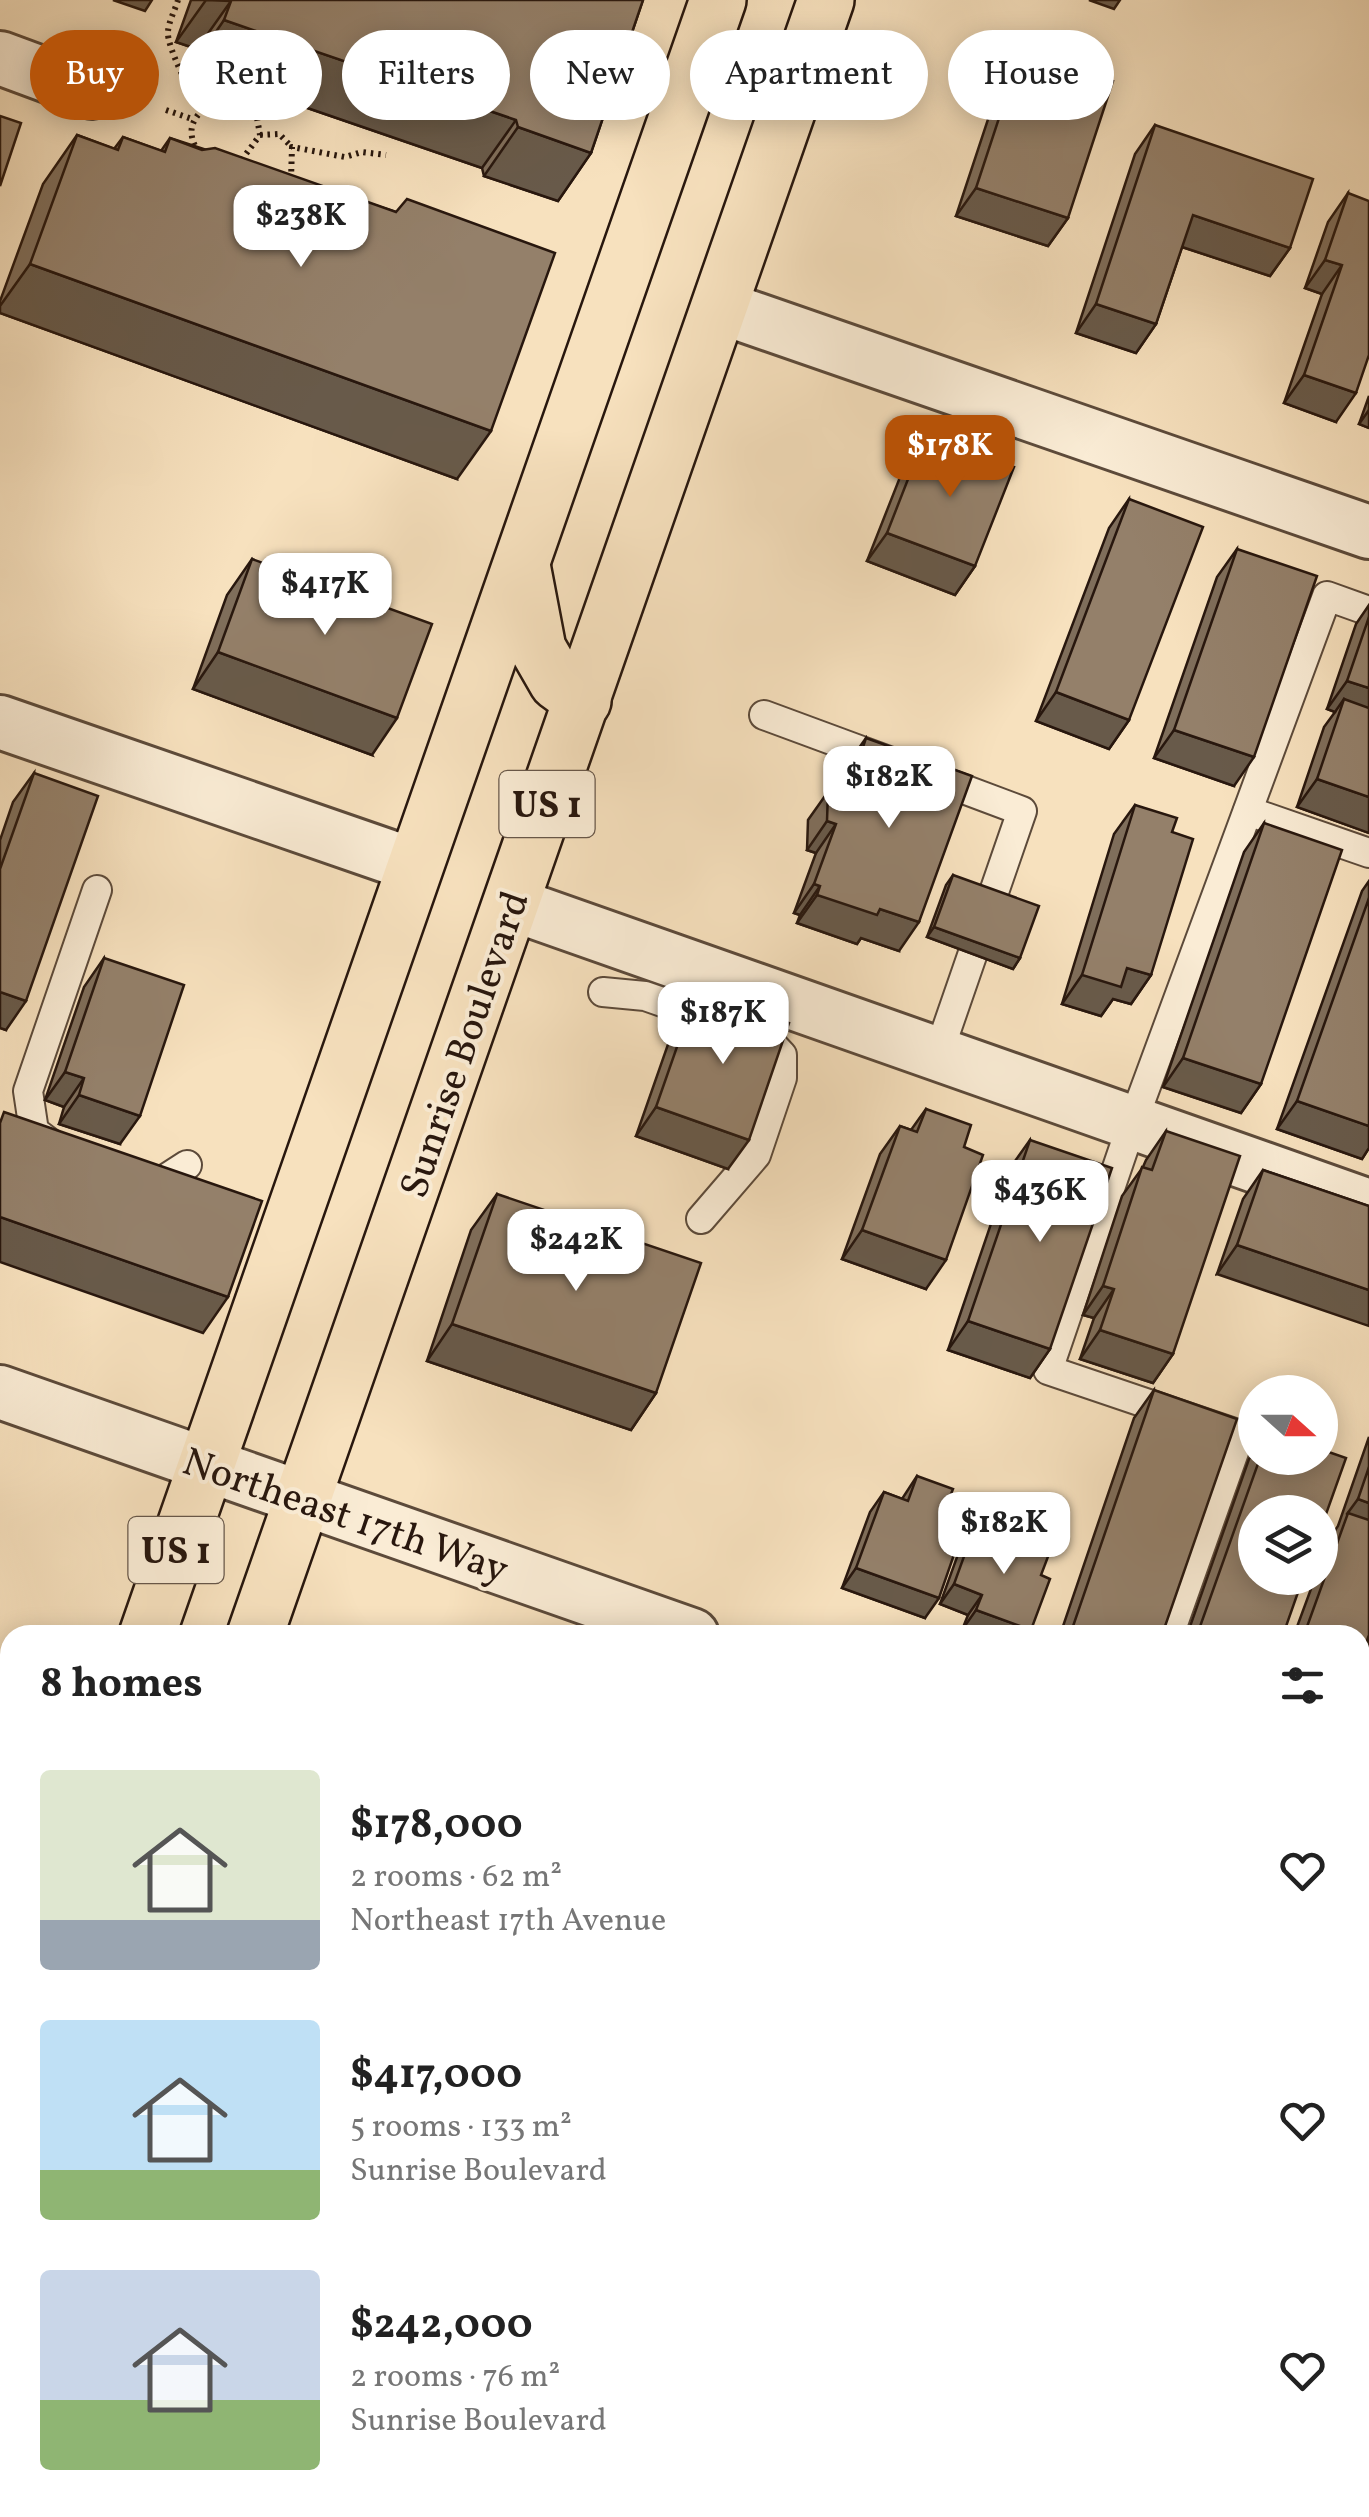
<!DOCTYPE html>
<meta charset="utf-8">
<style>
:root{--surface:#fff;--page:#f6f6f6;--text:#222;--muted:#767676;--accent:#b45309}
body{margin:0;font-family:Vollkorn,serif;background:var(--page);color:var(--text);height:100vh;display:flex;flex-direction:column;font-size:38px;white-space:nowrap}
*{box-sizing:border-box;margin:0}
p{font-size:32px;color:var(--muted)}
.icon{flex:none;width:55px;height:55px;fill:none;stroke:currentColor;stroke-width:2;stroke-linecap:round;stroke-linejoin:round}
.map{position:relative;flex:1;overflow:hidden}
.details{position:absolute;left:0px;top:1625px;width:1370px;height:892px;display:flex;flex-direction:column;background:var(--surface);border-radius:30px 30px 0 0;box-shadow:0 5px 25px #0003}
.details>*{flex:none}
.banner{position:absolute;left:30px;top:30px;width:1310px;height:90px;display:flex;gap:20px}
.needle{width:65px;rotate:111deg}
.controls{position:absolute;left:1238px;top:1375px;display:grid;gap:20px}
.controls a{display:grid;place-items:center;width:100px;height:100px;border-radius:50%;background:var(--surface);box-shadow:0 5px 25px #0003;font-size:50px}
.price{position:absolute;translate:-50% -85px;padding:0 22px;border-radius:20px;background:#fff;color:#222;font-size:32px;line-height:65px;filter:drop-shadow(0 2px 5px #0008)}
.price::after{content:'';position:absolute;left:50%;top:60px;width:30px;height:22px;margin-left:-15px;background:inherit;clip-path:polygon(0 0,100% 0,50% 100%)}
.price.active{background:var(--accent);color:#fff}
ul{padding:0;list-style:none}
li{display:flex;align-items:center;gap:30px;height:250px;padding:0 40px}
li span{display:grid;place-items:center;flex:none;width:280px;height:200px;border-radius:10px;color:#555}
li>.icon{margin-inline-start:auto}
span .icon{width:120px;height:120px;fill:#fffc;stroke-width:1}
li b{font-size:42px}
h2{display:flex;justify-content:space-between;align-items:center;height:120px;padding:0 40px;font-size:42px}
.pill{padding:0 35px;border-radius:45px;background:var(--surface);box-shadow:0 5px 25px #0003;font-size:35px;line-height:90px}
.pill.active{background:var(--accent);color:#fff}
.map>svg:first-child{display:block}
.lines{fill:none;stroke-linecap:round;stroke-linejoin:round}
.lane-casing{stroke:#5c4a3a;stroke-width:32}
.street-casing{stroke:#5c4a3a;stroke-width:58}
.primary-casing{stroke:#28170e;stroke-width:60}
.path{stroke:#28170e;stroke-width:6;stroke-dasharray:2.5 5;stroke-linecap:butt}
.lane{stroke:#faecd5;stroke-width:28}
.street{stroke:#faecd5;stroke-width:52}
.primary{stroke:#f7e1be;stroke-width:55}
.wall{fill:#7f6e5b;stroke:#28170e;stroke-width:2.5}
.shaded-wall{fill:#685a4a;stroke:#28170e;stroke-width:2.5}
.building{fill:#94806a;stroke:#28170e;stroke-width:2.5}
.labels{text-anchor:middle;stroke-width:8;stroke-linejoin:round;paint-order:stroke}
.shield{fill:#faecd5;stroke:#67574a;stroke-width:2.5}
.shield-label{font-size:38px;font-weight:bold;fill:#28170e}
.street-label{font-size:40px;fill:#28170e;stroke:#faecd5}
</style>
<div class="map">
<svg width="1369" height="2517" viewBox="0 0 1369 2517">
<rect width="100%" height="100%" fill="#f7e1be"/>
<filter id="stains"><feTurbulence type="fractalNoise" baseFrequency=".002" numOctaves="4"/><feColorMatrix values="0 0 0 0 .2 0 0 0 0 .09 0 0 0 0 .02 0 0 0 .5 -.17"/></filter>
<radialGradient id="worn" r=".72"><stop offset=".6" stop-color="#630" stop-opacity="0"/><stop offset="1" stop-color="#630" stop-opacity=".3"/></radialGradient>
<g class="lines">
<g class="lane-casing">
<g id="lane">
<polyline points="764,715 894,763"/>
<polyline points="934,778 1022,811 938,1054"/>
<polyline points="1248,811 1369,853"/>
<polyline points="603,992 645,996 766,1038 782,1055 782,1078 756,1155 701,1219"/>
<polyline points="54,1146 34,1131 28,1091 97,890"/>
<polyline points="145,1181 156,1185 187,1165"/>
<polyline points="1169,1635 1240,1435 1048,1370 1132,1124 1327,596 1369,611"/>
<polyline points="1360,1767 1369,1741"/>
</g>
</g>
<g class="street-casing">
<g id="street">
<polyline points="0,58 92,92"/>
<polyline points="720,307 1369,532"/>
<polyline points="0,722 416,866"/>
<polyline points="512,904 1369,1206"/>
<polyline points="0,1392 692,1635"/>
<polyline points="1360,1866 1369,1869"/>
<polyline points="1360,2336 1369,2309"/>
<polyline points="1311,2508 1338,2517"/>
</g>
</g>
<g class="primary-casing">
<g id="primary">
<polyline points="522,565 538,649 557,682 583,701"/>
<polyline points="147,1635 718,0"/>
<polyline points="255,1635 826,0"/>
<polyline points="0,2059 10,2030"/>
<polyline points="0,2370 10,2340"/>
</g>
</g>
<g class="path">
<path d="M178,0C175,10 169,21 168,31C166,46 192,95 201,111"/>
<polyline points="222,108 230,89"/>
<polyline points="166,110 192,119"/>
<polyline points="260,135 279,134 292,147"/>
<path d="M198,152C187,132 190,122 206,106L235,109L257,118L260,135L240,162"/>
<polyline points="291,179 292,147 345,157 362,152 386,155"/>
</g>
<use href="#lane" class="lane"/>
<use href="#street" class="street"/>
<use href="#primary" class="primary"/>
</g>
<g class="wall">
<polygon points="191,0 643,0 591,153 558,201 484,176 482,168 191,68 197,49 176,42"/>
<polygon points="1021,51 1068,218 1048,246 956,216 1001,80"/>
<polygon points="1155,125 1290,248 1270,276 1182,247 1156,324 1136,353 1076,333 1135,154"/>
<polygon points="77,135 114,149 123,137 161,151 170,138 396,212 457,479 0,313 0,301 43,184"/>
<polygon points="1348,193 1336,422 1284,403 1322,294 1305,288 1328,222"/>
<polygon points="1369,396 1369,428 1359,424"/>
<polygon points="926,433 975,566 955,595 867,561 906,462"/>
<polygon points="1129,499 1129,720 1109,749 1036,721 1109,528"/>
<polygon points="1237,549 1234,786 1154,758 1217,577"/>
<polygon points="252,559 372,755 193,689 227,595"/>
<polygon points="1369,605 1369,833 1297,807 1324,727 1335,712 1327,709 1356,624"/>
<polygon points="866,738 899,951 861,938 857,944 797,923 800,915 794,913 816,853 807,850 808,820"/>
<polygon points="34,773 6,1030 0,1028 0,840 13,802"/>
<polygon points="1135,805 1172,832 1151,975 1131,1004 1113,999 1101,1016 1062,1004 1114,834"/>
<polygon points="1264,823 1261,1084 1241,1113 1163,1087 1244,852"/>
<polygon points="953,875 1020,958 1013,969 927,937 946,885"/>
<polygon points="1369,881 1369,1148 1362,1159 1277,1129 1362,891"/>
<polygon points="104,958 120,1144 59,1124 64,1107 45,1100 84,987"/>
<polygon points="717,998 728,1169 636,1136 673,1030 693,1001 710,1008"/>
<polygon points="926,1109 964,1147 926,1289 842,1259 880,1154 900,1126 911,1130"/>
<polygon points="1166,1131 1173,1354 1153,1383 1080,1359 1094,1318 1083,1315 1122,1196 1143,1167 1146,1160"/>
<polygon points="1030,1140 1050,1349 1030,1378 948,1350 1010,1168"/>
<polygon points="1263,1170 1369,1206 1217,1274 1243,1199"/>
<polygon points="497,1194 656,1393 631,1430 427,1361 471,1230"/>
<polygon points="1154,1390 1162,1635 1060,1635 1134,1418"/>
<polygon points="1369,1437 1369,1653 1363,1651 1360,1635 1294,1635 1315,1578 1320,1578 1320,1563 1328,1541 1338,1526"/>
<polygon points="1255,1451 1255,1458 1320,1458 1283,1635 1187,1635 1249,1459"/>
<polygon points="917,1476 944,1512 925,1618 842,1588 870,1512 884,1492 902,1499"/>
<polygon points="975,1526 1041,1575 1031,1630 1028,1635 976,1635 962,1630 968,1615 940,1604 961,1546"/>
<polygon points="1369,1787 1369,1820 1360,1817"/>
<polygon points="59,2508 64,2508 60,2517 52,2517"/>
<polygon points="501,2508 616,2508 613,2517 498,2517"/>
<polygon points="735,2508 816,2508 813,2517 732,2517"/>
<polygon points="858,2508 936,2508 933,2517 855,2517"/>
<polygon points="981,2508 1079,2508 1076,2517 978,2517"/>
<polygon points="1124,2508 1224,2508 1221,2517 1121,2517"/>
</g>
<g class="shaded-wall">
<polygon points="113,0 152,0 145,11"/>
<polygon points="206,0 231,1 197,49 176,42"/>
<polygon points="1089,0 1120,0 1114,9"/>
<polygon points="224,20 516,120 482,168 191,68"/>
<polygon points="518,127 591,153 558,201 484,176"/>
<polygon points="976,188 1068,218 1048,246 956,216"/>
<polygon points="1193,215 1290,248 1270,276 1173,244"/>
<polygon points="1325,260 1342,265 1322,294 1305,288"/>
<polygon points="30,264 491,431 457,479 0,313 0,306"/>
<polygon points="1096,304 1156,324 1136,353 1076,333"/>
<polygon points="1304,375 1356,393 1336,422 1284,403"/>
<polygon points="1369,410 1369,428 1359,424"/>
<polygon points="887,533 975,566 955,595 867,561"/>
<polygon points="218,652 397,718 372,755 193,689"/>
<polygon points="1347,681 1369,688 1369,724 1344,699 1335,712 1327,709"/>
<polygon points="1056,692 1129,720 1109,749 1036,721"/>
<polygon points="1174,730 1254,757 1234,786 1154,758"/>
<polygon points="1317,779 1369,797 1369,833 1297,807"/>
<polygon points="827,821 836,824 816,853 807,850"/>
<polygon points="814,884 820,886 800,915 794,913"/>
<polygon points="817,895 880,909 919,922 899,951 861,938 857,944 797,923"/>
<polygon points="934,927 1020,958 1013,969 927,937"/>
<polygon points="1127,968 1151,975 1131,1004 1113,999 1101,1016 1062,1004 1082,975"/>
<polygon points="0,992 26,1001 6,1030 0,1028"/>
<polygon points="1183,1058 1261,1084 1241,1113 1163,1087"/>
<polygon points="65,1072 84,1078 64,1107 45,1100"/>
<polygon points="79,1095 140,1116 120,1144 59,1124"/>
<polygon points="1297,1101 1369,1126 1369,1148 1362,1159 1277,1129"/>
<polygon points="656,1107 749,1140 728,1169 636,1136"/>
<polygon points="0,1217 228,1297 203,1333 0,1262"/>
<polygon points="862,1230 946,1260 926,1289 842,1259"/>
<polygon points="1237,1245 1369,1290 1369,1326 1217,1274"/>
<polygon points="1103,1286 1114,1289 1094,1318 1083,1315"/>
<polygon points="968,1321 1050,1349 1030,1378 948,1350"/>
<polygon points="452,1324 656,1393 631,1430 427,1361"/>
<polygon points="1100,1330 1173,1354 1153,1383 1080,1359"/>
<polygon points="1358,1499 1369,1503 1369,1538 1347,1514"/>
<polygon points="856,1568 939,1598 925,1618 842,1588"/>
<polygon points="954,1584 982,1595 968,1615 940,1604"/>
<polygon points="976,1610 1031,1630 1028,1635 976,1635 962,1630"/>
<polygon points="1369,1627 1369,1653 1360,1650"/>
<polygon points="1369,1802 1369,1820 1360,1817"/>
<polygon points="424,2508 490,2508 483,2517 451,2517"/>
<polygon points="507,2508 554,2508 581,2517 500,2517"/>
</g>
<g class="building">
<polygon points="229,0 643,0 591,153 518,127 516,120 224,20 231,1"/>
<polygon points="1021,51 1113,81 1068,218 976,188"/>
<polygon points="0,116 21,123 0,186"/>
<polygon points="1155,125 1313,179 1290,248 1193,215 1156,324 1096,304"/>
<polygon points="77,135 118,150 123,137 165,152 170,138 202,150 215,148 396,212 407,199 555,253 491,431 30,264"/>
<polygon points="1348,193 1369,201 1369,355 1356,393 1304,375 1342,265 1325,260"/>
<polygon points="926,433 1014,467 975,566 887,533"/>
<polygon points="1129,499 1203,527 1129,720 1056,692"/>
<polygon points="1237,549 1317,576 1254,757 1174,730"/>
<polygon points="252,559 432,624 397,718 218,652"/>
<polygon points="1369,617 1369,688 1347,681"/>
<polygon points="1344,699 1369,708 1369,797 1317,779"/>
<polygon points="866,738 972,776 919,922 880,909 877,915 817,895 820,886 814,884 836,824 827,821 828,791 846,768 855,771"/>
<polygon points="34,773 98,796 26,1001 0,992 0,869"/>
<polygon points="1135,805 1177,818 1172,832 1193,839 1151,975 1127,968 1121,987 1082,975"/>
<polygon points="1264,823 1342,850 1261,1084 1183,1058"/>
<polygon points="953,875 1039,906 1020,958 934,927"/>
<polygon points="1369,898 1369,1126 1297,1101"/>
<polygon points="104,958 184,985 140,1116 79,1095 84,1078 65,1072"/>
<polygon points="717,998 789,1023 749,1140 656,1107 693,1001 713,1009"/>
<polygon points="926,1109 971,1125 964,1147 983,1155 946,1260 862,1230 900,1126 917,1132"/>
<polygon points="4,1112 262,1201 228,1297 0,1217 0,1123"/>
<polygon points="1166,1131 1240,1156 1173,1354 1100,1330 1114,1289 1103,1286 1142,1167 1152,1170"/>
<polygon points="1030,1140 1112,1168 1050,1349 968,1321"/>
<polygon points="1263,1170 1369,1206 1369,1290 1237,1245"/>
<polygon points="497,1194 701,1263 656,1393 452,1324"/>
<polygon points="1154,1390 1237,1419 1162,1635 1070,1635"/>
<polygon points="1320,1449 1346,1458 1320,1531 1320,1512 1255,1512 1255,1578 1303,1578 1283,1635 1197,1635 1260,1458 1320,1458"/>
<polygon points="1369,1467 1369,1503 1358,1499"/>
<polygon points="917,1476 953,1489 944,1512 966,1520 939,1598 856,1568 884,1492 908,1501"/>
<polygon points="1348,1513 1369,1520 1369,1635 1360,1660 1360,1635 1304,1635"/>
<polygon points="975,1526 1049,1554 1041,1575 1050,1579 1031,1630 976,1610 982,1595 954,1584"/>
<polygon points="1360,1687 1369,1690 1369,1703 1360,1729"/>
<polygon points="1360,1732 1368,1734 1360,1758"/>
<polygon points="1360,1866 1369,1869 1369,2086 1361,2111"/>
<polygon points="64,2508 111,2508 137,2517 60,2517"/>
<polygon points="554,2508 616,2508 613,2517 581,2517"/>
<polygon points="745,2508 816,2508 813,2517 742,2517"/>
<polygon points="868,2508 936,2508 933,2517 865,2517"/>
<polygon points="990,2508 1079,2508 1076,2517 987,2517"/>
<polygon points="1134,2508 1224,2508 1221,2517 1130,2517"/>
</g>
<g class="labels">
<g class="shield">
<rect x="499.5" y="771" width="95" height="66" rx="8"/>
<rect x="128.5" y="1517" width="95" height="66" rx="8"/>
</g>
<g class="shield-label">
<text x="547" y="817">US 1</text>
<text x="176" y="1563">US 1</text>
</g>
<g class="street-label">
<text transform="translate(463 1044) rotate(-71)" y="14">Sunrise Boulevard</text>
<text transform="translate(346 1514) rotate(19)" y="14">Northeast 17th Way</text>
</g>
</g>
<rect width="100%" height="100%" filter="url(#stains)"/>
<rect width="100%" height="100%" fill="url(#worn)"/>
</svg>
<div class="controls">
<a><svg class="needle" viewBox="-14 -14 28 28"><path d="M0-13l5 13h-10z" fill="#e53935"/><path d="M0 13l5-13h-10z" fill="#767676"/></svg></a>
<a><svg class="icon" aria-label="layers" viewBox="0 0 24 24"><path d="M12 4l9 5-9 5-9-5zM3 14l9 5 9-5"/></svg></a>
</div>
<b class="price" style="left:301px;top:270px">$238K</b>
<b class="price active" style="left:950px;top:500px">$178K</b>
<b class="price" style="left:325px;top:638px">$417K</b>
<b class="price" style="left:889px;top:831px">$182K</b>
<b class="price" style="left:723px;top:1067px">$187K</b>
<b class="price" style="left:1040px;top:1245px">$436K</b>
<b class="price" style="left:576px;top:1294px">$242K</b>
<b class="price" style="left:1004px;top:1577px">$182K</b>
<div class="banner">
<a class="pill active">Buy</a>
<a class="pill">Rent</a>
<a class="pill">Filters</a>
<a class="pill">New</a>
<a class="pill">Apartment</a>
<a class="pill">House</a>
</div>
<section class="details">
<h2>8 homes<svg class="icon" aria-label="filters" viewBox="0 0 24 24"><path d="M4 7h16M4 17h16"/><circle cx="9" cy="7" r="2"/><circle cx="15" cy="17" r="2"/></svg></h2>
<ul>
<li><span style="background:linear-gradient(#dfe7d0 75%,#9aa5b1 0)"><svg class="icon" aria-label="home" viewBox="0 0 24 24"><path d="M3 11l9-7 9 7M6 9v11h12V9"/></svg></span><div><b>$178,000</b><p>2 rooms · 62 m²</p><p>Northeast 17th Avenue</p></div><svg class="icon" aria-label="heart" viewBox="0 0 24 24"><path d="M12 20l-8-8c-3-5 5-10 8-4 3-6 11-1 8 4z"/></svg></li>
<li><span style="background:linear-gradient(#bfe0f5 75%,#8fb573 0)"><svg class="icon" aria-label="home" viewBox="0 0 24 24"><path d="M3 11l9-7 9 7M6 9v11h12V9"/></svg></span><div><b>$417,000</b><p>5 rooms · 133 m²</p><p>Sunrise Boulevard</p></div><svg class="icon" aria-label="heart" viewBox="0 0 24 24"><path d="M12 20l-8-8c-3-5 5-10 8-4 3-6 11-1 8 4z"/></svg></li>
<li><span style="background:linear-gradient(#c9d6e8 65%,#8fb573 0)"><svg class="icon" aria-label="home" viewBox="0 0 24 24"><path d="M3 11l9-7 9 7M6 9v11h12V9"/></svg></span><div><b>$242,000</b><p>2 rooms · 76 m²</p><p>Sunrise Boulevard</p></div><svg class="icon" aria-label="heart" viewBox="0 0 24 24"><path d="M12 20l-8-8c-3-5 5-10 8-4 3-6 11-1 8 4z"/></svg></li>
</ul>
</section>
</div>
